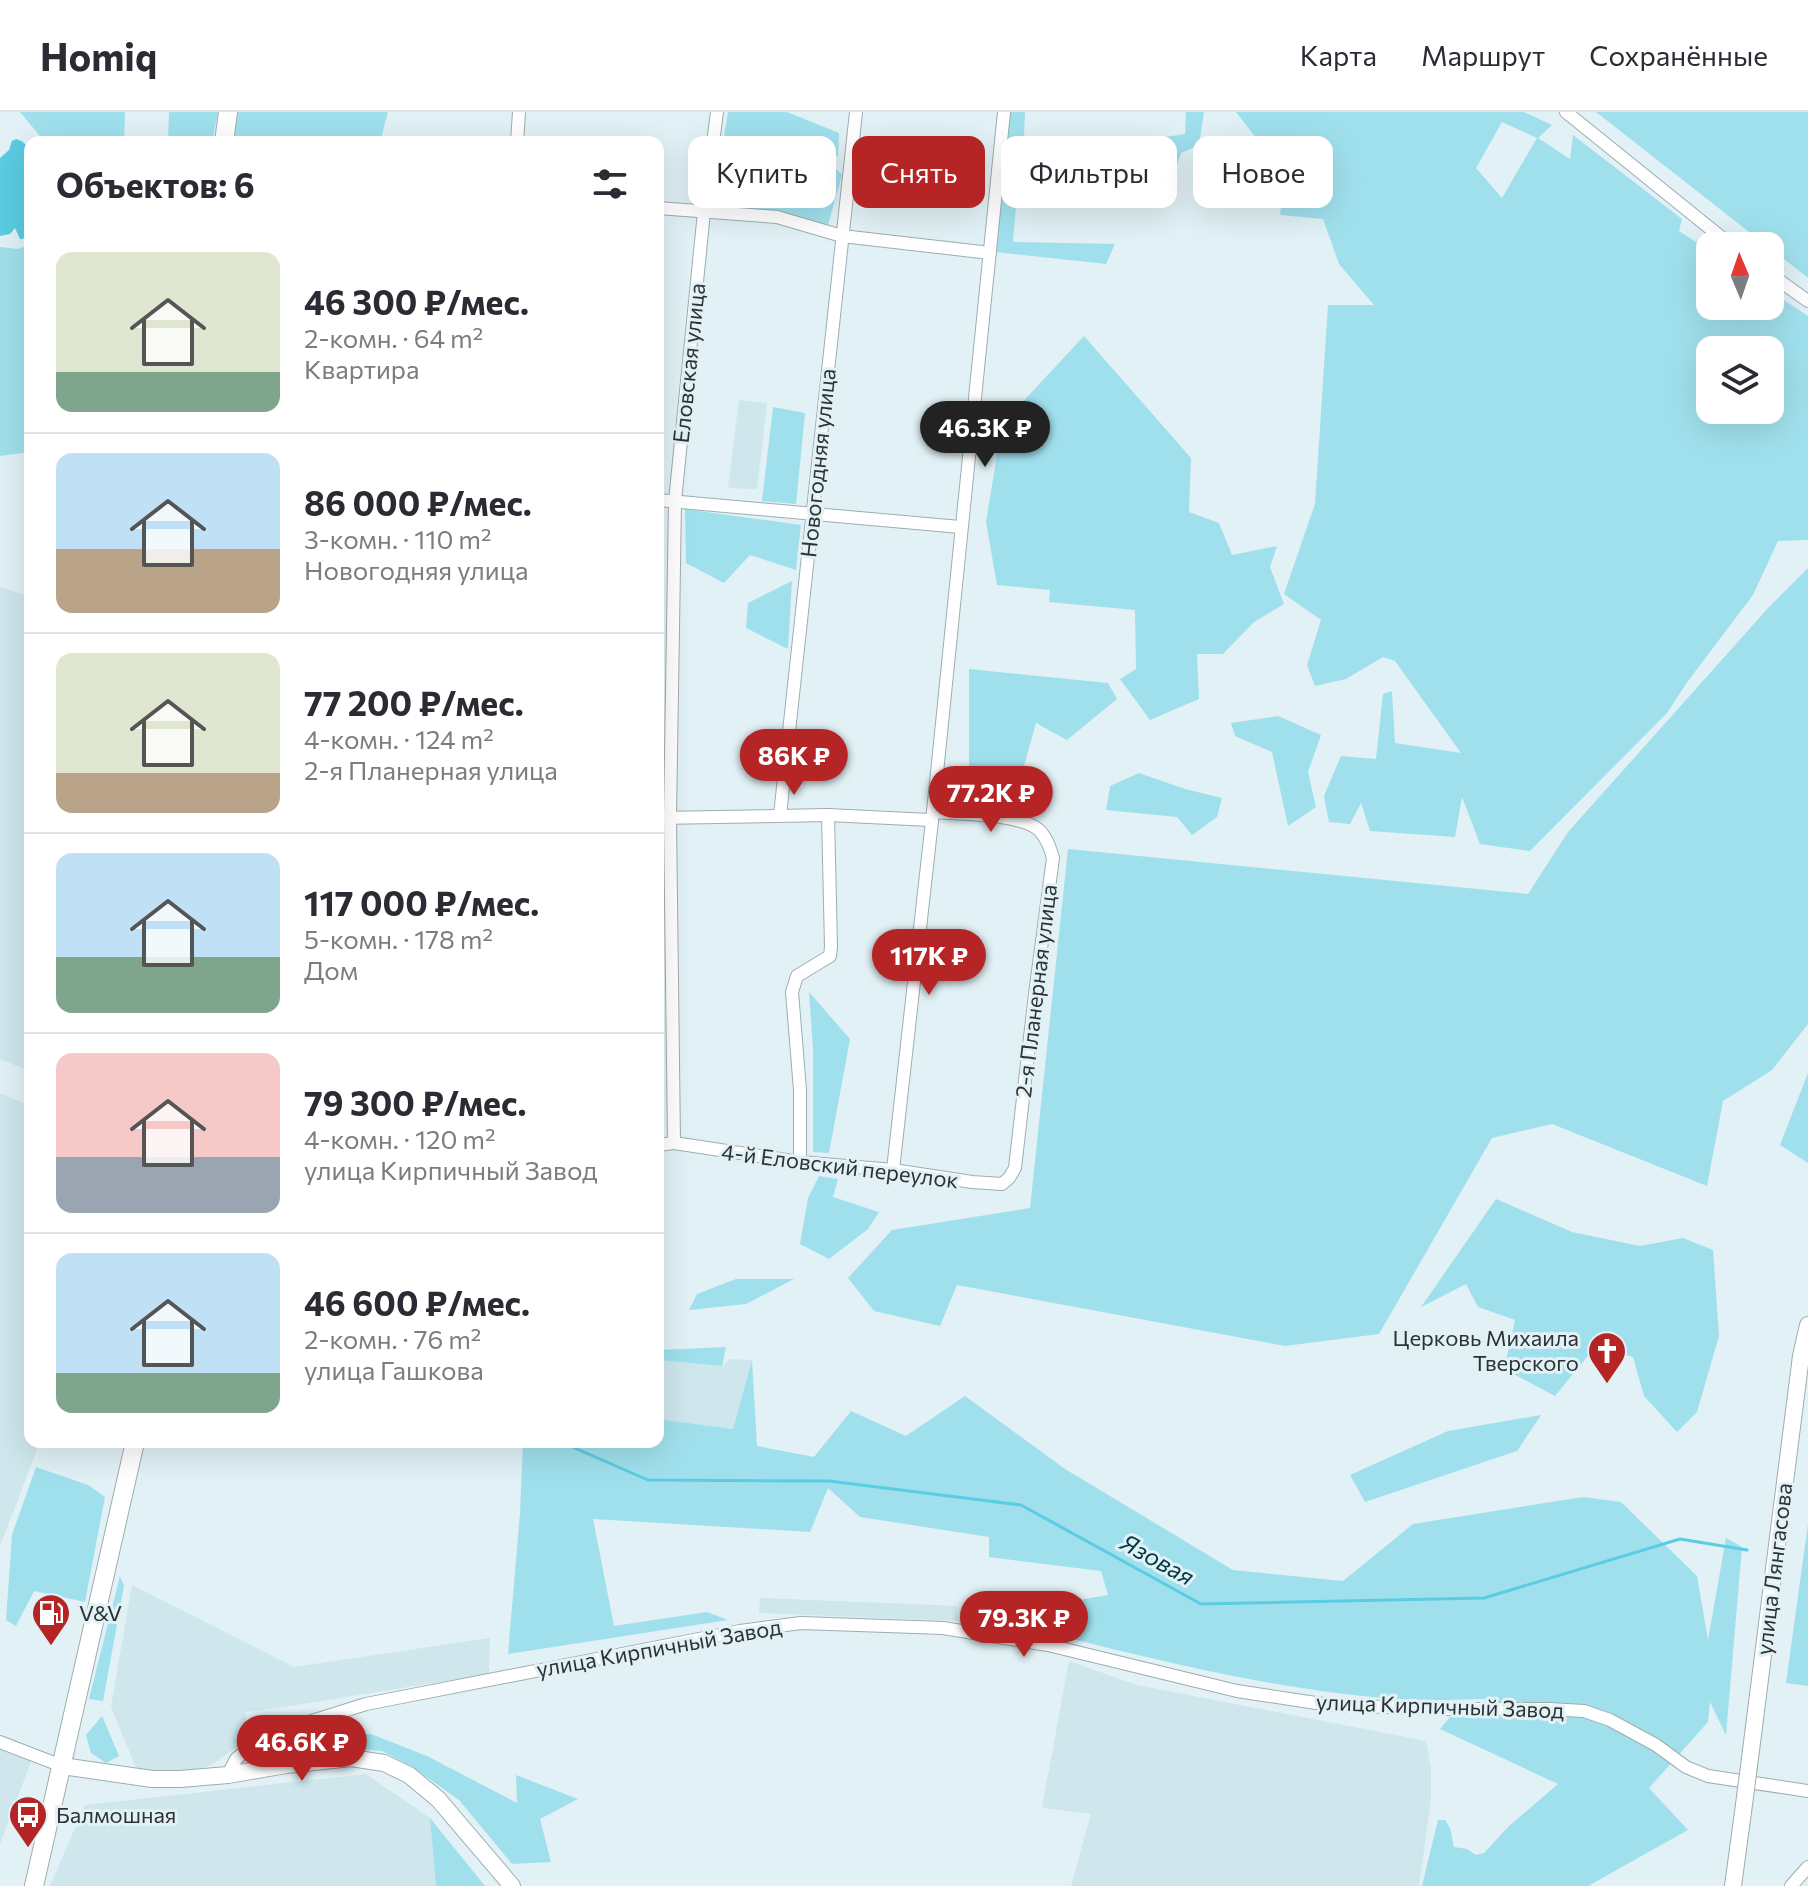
<!DOCTYPE html>
<html lang="ru">
<meta charset="utf-8">
<style>
body{margin:0;font-family:Commissioner,sans-serif;background:#f2f2f3;color:#2b2b33;height:100vh;display:flex;flex-direction:column;font-size:30px;white-space:nowrap}
*{box-sizing:border-box;margin:0}
p{font-size:26px;color:#7c7c81}
.icon{flex:none;width:44px;height:44px;fill:none;stroke:currentColor;stroke-width:2;stroke-linecap:round;stroke-linejoin:round}
.map{position:relative;flex:1;overflow:hidden}
.panel{position:absolute;left:24px;top:24px;width:640px;height:1312px;display:flex;flex-direction:column;background:#fff;border-radius:16px;box-shadow:0 8px 32px #0002}
.panel>*{flex:none}
.top-card{position:absolute;left:688px;top:24px;width:760px;height:72px;display:flex;gap:16px}
.needle{width:52px;rotate:358deg}
.fabs{position:absolute;left:1696px;top:120px;display:grid;gap:16px}
.fabs a{display:grid;place-items:center;width:88px;height:88px;border-radius:16px;background:#fff;box-shadow:0 8px 32px #0002;font-size:40px}
.price{position:absolute;translate:-50% -68px;padding:0 18px;border-radius:28px;background:#b52525;color:#fff;font-size:26px;line-height:52px;filter:drop-shadow(0 2px 4px #0008)}
.price::after{content:'';position:absolute;left:50%;top:48px;width:24px;height:18px;margin-left:-12px;background:inherit;clip-path:polygon(0 0,100% 0,50% 100%)}
.price.active{background:#222;color:#fff}
ul{padding:0;list-style:none}
li{display:flex;align-items:center;gap:24px;height:200px;padding:0 32px}
li+li{border-top:2px solid #e1e1e2}
li span{display:grid;place-items:center;flex:none;width:224px;height:160px;border-radius:16px;color:#555}
li>.icon{margin-inline-start:auto}
span .icon{width:96px;height:96px;fill:#fffc;stroke-width:1}
li b{font-size:34px}
h2{display:flex;justify-content:space-between;align-items:center;height:96px;padding:0 32px;font-size:34px}
.pill{padding:0 28px;border-radius:16px;background:#fff;box-shadow:0 8px 32px #0002;font-size:28px;line-height:72px}
.pill.active{background:#b52525;color:#fff}
header{display:flex;align-items:center;gap:48px;box-sizing:border-box;height:112px;padding:0 40px;background:#fff;border-bottom:2px solid #e1e1e2}
header strong{font-size:38px}
nav{display:flex;gap:44px;margin-inline-start:auto;font-size:28px}
.map>svg:first-child{display:block}
.built{fill:#cee6ec}
.green{fill:#a0e0ed;fill-rule:evenodd}
.water{fill:#5bcce2}
.lines{fill:none;stroke-linecap:round;stroke-linejoin:round}
.stream{stroke:#5bcce2;stroke-width:3}
.street-casing{stroke:#9eadb0;stroke-width:14}
.secondary-casing{stroke:#9eadb0;stroke-width:18}
.primary-casing{stroke:#9eadb0;stroke-width:20}
.street{stroke:#fff;stroke-width:12}
.secondary{stroke:#fff;stroke-width:16}
.primary{stroke:#fff;stroke-width:18}
.secondary-bridge-casing{stroke:#9eadb0;stroke-width:18;stroke-linecap:butt}
.secondary-bridge{stroke:#fff;stroke-width:16}
.labels{text-anchor:middle;stroke-width:6;stroke-linejoin:round;paint-order:stroke}
.street-label{font-size:22px;fill:#2d3334;stroke:#e1f1f5}
.poi-label{font-size:22px;fill:#2d3334;stroke:#e1f1f5;text-anchor:start}
.water-label{font-size:24px;font-style:italic;fill:#023a43;stroke:#e1f1f5}
</style>
<header>
<strong>Homiq</strong>
<nav><a>Карта</a><a>Маршрут</a><a>Сохранённые</a></nav>
</header>
<div class="map">
<svg width="1808" height="1774" viewBox="0 0 1808 1774">
<rect width="100%" height="100%" fill="#e1f1f5"/>
<g class="built">
<polygon points="739,288 767,291 757,377 728,376"/>
<polygon points="0,475 30,485 30,959 0,947"/>
<polygon points="0,981 30,994 30,1330 40,1330 0,1434"/>
<polygon points="731,1247 752,1248 733,1317 658,1307 658,1248 722,1254"/>
<polygon points="132,1473 294,1555 490,1526 489,1562 277,1596 245,1600 248,1627 211,1653 189,1660 137,1658 111,1595"/>
<polygon points="760,1486 957,1494 957,1509 759,1501"/>
<polygon points="1069,1549 1137,1573 1426,1629 1431,1656 1431,1688 1419,1774 1071,1774 1091,1702 1042,1696"/>
<polygon points="0,1624 35,1639 0,1732"/>
<polygon points="366,1662 430,1706 436,1774 50,1774 85,1693"/>
</g>
<g class="green">
<polygon points="20,0 125,0 124,30 45,30"/>
<polygon points="169,0 218,0 212,30 168,30"/>
<polygon points="238,0 388,0 380,30 233,30"/>
<polygon points="728,0 787,0 839,21 838,44 772,55 744,75 818,87 831,51 842,63 828,113 712,95"/>
<polygon points="1008,0 1025,0 1024,25 1079,38 1185,22 1186,0 1204,0 1199,33 1181,41 1172,68 1111,72 1090,57 1050,68 1019,59 1013,130 1115,132 1106,152 995,140"/>
<path d="M1236,0h288l28,13 -14,13 32,21 3,-24 109,84 -3,12 31,20v55h60v-15l38,25v224l-30,1 -25,54 -65,86 -21,32 -137,138 -50,-7 -18,-47 -7,40 -85,-6 -9,-28 -11,21 -21,-2 -5,-26 17,-40 35,3 7,-65 9,-3 3,52 66,10 -66,-92 -12,-4 -37,22 -31,7 -8,-21 14,-45 -37,-26 31,-90 13,-199h46l-35,-41 -16,-45 -43,-4 5,-39zM1502,10l35,16 -35,60 -26,-30zM1770,238v60h-60v-60z"/>
<polygon points="1596,0 1808,0 1808,166 1770,136 1770,134 1767,134"/>
<polygon points="30,123 30,340 0,344 0,135 18,137 26,134"/>
<polygon points="1084,224 1191,346 1189,400 1219,411 1232,443 1277,434 1270,455 1284,492 1254,510 1223,542 1197,542 1199,587 1150,608 1120,567 1136,557 1135,498 1049,490 1050,478 997,473 986,410 1002,312"/>
<polygon points="773,295 805,301 796,392 762,389"/>
<polygon points="685,397 801,413 796,458 750,443 724,471 686,451"/>
<polygon points="1808,456 1808,912 1772,958 1723,989 1707,1074 1552,1012 1492,1026 1379,1222 1285,1234 957,1173 940,1214 874,1199 848,1166 892,1118 1030,1096 1068,737 1528,782 1568,720 1769,495"/>
<polygon points="792,469 788,537 746,516 748,491"/>
<polygon points="969,557 1108,571 1117,587 1067,628 1036,611 1019,672 1000,678 969,669"/>
<polygon points="1278,604 1321,623 1308,660 1316,695 1288,714 1272,640 1235,624 1231,611"/>
<polygon points="1139,661 1185,677 1222,686 1217,705 1192,723 1177,705 1106,698 1110,674"/>
<polygon points="809,880 850,927 829,1041 813,1040 813,936"/>
<polygon points="1808,961 1808,1051 1780,1033"/>
<polygon points="819,1064 838,1067 833,1085 879,1100 868,1117 829,1147 800,1132 808,1086"/>
<polygon points="1496,1087 1572,1120 1640,1134 1683,1126 1713,1138 1719,1224 1697,1300 1677,1320 1644,1284 1633,1245 1595,1235 1555,1284 1504,1257 1515,1208 1478,1195 1466,1172 1421,1195"/>
<polygon points="736,1167 794,1167 746,1192 689,1198 697,1182"/>
<polygon points="726,1235 722,1254 658,1248 658,1238"/>
<path d="M752,1248l5,86 57,11 37,-46 55,25 59,-40 100,73 168,101 110,11 70,-57 170,-27 38,5 76,74 11,64 18,-102 16,9 -16,188 -16,-33 -2,20 -59,66 39,42 -100,56h-166l16,-66h7l5,8 4,19 13,2 9,6 8,-2 24,-26 50,-43 -118,-55 11,-13 42,-17c-28,0 -58,2 -86,1 -135,-9 -267,-44 -398,-77l-5,-27 21,13 83,-14 -7,-24 -112,-14v-20l-129,-20 -32,-29 -18,44 -217,-13 21,107 93,-14 21,8 -220,34 12,-141 3,-71h135v-23l75,10z"/>
<polygon points="1541,1303 1517,1339 1365,1390 1350,1363 1448,1319"/>
<polygon points="36,1355 88,1373 105,1385 85,1490 34,1479 16,1514 6,1508 12,1423"/>
<polygon points="1808,1412 1808,1574 1786,1571"/>
<polygon points="120,1464 124,1474 103,1589 89,1587"/>
<polygon points="102,1604 119,1644 106,1651 91,1641 86,1623"/>
<polygon points="371,1622 427,1644 517,1691 516,1663 578,1687 540,1707 551,1750 512,1752 459,1688 411,1654 382,1639 335,1635 277,1639 309,1624"/>
<polygon points="430,1706 485,1774 436,1774"/>
</g>
<path class="water" d="M16,27c8,2 12,7 14,14 0,24 5,66 -7,86h-3l-5,-11 -5,6 -10,2v-78l9,-8 3,-9z"/>
<g class="lines">
<polyline class="stream" points="561,1330 648,1368 829,1369 1021,1393 1201,1492 1484,1486 1680,1427 1747,1438"/>
<defs>
<g id="street">
<polyline points="1566,0 1732,134"/>
<polyline points="517,30 519,0"/>
<polyline points="658,96 777,105 842,124 990,141"/>
<polyline points="1770,162 1808,189"/>
<polyline points="658,388 960,415"/>
<polyline points="780,703 856,0"/>
<polyline points="658,706 828,703 930,708"/>
<polyline points="674,1031 670,706 675,389 704,100 717,0"/>
<path d="M658,1033l16,-2 126,19 93,8 79,12 30,2 7,-6 6,-10 20,-174 18,-136c-3,-10 -6,-20 -14,-28 -20,-17 -80,-16 -106,-18"/>
<polyline points="800,1050 800,978 792,880 797,864 830,844 831,835 828,703"/>
<polyline points="893,1058 933,700 1004,0"/>
<polyline points="0,1630 62,1654"/>
<polyline points="228,1663 236,1647 248,1637 266,1626 296,1614 366,1592 740,1519 801,1511 943,1516 1048,1533 1237,1579 1329,1593 1445,1597 1548,1597 1584,1599 1610,1608 1656,1633 1686,1655 1708,1664 1808,1679"/>
<polyline points="1791,1774 1808,1755"/>
</g>
<g id="secondary">
<polyline points="62,1654 152,1667 180,1667 228,1663 286,1653 351,1646 384,1651 409,1663 438,1687 512,1774"/>
<polyline points="1749,1654 1801,1244 1808,1213"/>
<polyline points="1733,1774 1743,1700"/>
</g>
<g id="primary">
<polyline points="224,30 228,0"/>
<polyline points="34,1774 135,1330"/>
</g>
</defs>
<use href="#street" class="street-casing"/>
<use href="#secondary" class="secondary-casing"/>
<use href="#primary" class="primary-casing"/>
<use href="#street" class="street"/>
<use href="#secondary" class="secondary"/>
<use href="#primary" class="primary"/>
<defs>
<polyline id="secondary-bridge" points="1743,1700 1749,1654"/>
</defs>
<use href="#secondary-bridge" class="secondary-bridge-casing"/>
<use href="#secondary-bridge" class="secondary-bridge"/>
</g>
<defs>
<symbol id="church-pin" viewBox="-11 -11 22 30"><path d="M0 17L-7.5 6A9.5 9.5 0 1 1 7.5 6Z" fill="#b52525" stroke="#e1f1f5"/><path d="M-1.2-6h2.4v3.5h3.3v2.4h-3.3V6h-2.4V-.1h-3.3v-2.4h3.3Z" fill="#fff"/></symbol>
<symbol id="fuel-pin" viewBox="-11 -11 22 30"><path d="M0 17L-7.5 6A9.5 9.5 0 1 1 7.5 6Z" fill="#b52525" stroke="#e1f1f5"/><path d="M-5.5-6h7V0h2V4h1.3V-2.5L3-4.5l.8-.8L6-3V5H2.5V1h-1V6h-7ZM-4.2-4.7v3.2H.2V-4.7Z" fill="#fff"/></symbol>
<symbol id="bus-pin" viewBox="-11 -11 22 30"><path d="M0 17L-7.5 6A9.5 9.5 0 1 1 7.5 6Z" fill="#b52525" stroke="#e1f1f5"/><path d="M-5-6H5V4H4V6H2V4H-2V6H-4V4H-5ZM-3.5-4V0h7V-4ZM-3.5 1.2v1.5H-2V1.2ZM2 1.2v1.5H3.5V1.2Z" fill="#fff"/></symbol>
</defs>
<g fill-rule="evenodd">
<use href="#church-pin" x="1585" y="1217" width="44" height="60"/>
<use href="#fuel-pin" x="29" y="1479" width="44" height="60"/>
<use href="#bus-pin" x="6" y="1681" width="44" height="60"/>
</g>
<g class="labels">
<g class="street-label">
<text transform="translate(689 251) rotate(-84)" y="8">Еловская улица</text>
<text transform="translate(818 351) rotate(-84)" y="8">Новогодняя улица</text>
<text transform="translate(1036 879) rotate(-83)" y="8">2-я Планерная улица</text>
<text transform="translate(840 1054) rotate(7)" y="8">4-й Еловский переулок</text>
<text transform="translate(1774 1457) rotate(-83)" y="8">улица Лянгасова</text>
<text transform="translate(659 1536) rotate(-10)" y="8">улица Кирпичный Завод</text>
<text transform="translate(1440 1594) rotate(2)" y="8">улица Кирпичный Завод</text>
</g>
<g class="poi-label">
<text x="1579" y="1234" text-anchor="end">Церковь Михаила<tspan x="1579" dy="25">Тверского</tspan></text>
<text x="79" y="1509">V&amp;V</text>
<text x="56" y="1711">Балмошная</text>
</g>
<g class="water-label">
<text transform="translate(1157 1448) rotate(29)" y="8">Язовая</text>
</g>
</g>
</svg>
<div class="fabs">
<a><svg class="needle" viewBox="-14 -14 28 28"><path d="M0-13l5 13h-10z" fill="#e53935"/><path d="M0 13l5-13h-10z" fill="#7c7c81"/></svg></a>
<a><svg class="icon" aria-label="layers" viewBox="0 0 24 24"><path d="M12 4l9 5-9 5-9-5zM3 14l9 5 9-5"/></svg></a>
</div>
<b class="price active" style="left:985px;top:357px">46.3K ₽</b>
<b class="price" style="left:794px;top:685px">86K ₽</b>
<b class="price" style="left:991px;top:722px">77.2K ₽</b>
<b class="price" style="left:929px;top:885px">117K ₽</b>
<b class="price" style="left:1024px;top:1547px">79.3K ₽</b>
<b class="price" style="left:302px;top:1671px">46.6K ₽</b>
<div class="top-card">
<a class="pill">Купить</a>
<a class="pill active">Снять</a>
<a class="pill">Фильтры</a>
<a class="pill">Новое</a>
</div>
<section class="panel">
<h2>Объектов: 6<svg class="icon" aria-label="filters" viewBox="0 0 24 24"><path d="M4 7h16M4 17h16"/><circle cx="9" cy="7" r="2"/><circle cx="15" cy="17" r="2"/></svg></h2>
<ul>
<li><span style="background:linear-gradient(#dfe7d0 75%,#7fa58c 0)"><svg class="icon" aria-label="home" viewBox="0 0 24 24"><path d="M3 11l9-7 9 7M6 9v11h12V9"/></svg></span><div><b>46 300 ₽/мес.</b><p>2-комн. · 64 m²</p><p>Квартира</p></div></li>
<li><span style="background:linear-gradient(#bfe0f5 60%,#b9a48a 0)"><svg class="icon" aria-label="home" viewBox="0 0 24 24"><path d="M3 11l9-7 9 7M6 9v11h12V9"/></svg></span><div><b>86 000 ₽/мес.</b><p>3-комн. · 110 m²</p><p>Новогодняя улица</p></div></li>
<li><span style="background:linear-gradient(#dfe7d0 75%,#b9a48a 0)"><svg class="icon" aria-label="home" viewBox="0 0 24 24"><path d="M3 11l9-7 9 7M6 9v11h12V9"/></svg></span><div><b>77 200 ₽/мес.</b><p>4-комн. · 124 m²</p><p>2-я Планерная улица</p></div></li>
<li><span style="background:linear-gradient(#bfe0f5 65%,#7fa58c 0)"><svg class="icon" aria-label="home" viewBox="0 0 24 24"><path d="M3 11l9-7 9 7M6 9v11h12V9"/></svg></span><div><b>117 000 ₽/мес.</b><p>5-комн. · 178 m²</p><p>Дом</p></div></li>
<li><span style="background:linear-gradient(#f6c9c9 65%,#9aa5b1 0)"><svg class="icon" aria-label="home" viewBox="0 0 24 24"><path d="M3 11l9-7 9 7M6 9v11h12V9"/></svg></span><div><b>79 300 ₽/мес.</b><p>4-комн. · 120 m²</p><p>улица Кирпичный Завод</p></div></li>
<li><span style="background:linear-gradient(#bfe0f5 75%,#7fa58c 0)"><svg class="icon" aria-label="home" viewBox="0 0 24 24"><path d="M3 11l9-7 9 7M6 9v11h12V9"/></svg></span><div><b>46 600 ₽/мес.</b><p>2-комн. · 76 m²</p><p>улица Гашкова</p></div></li>
</ul>
</section>
</div>
